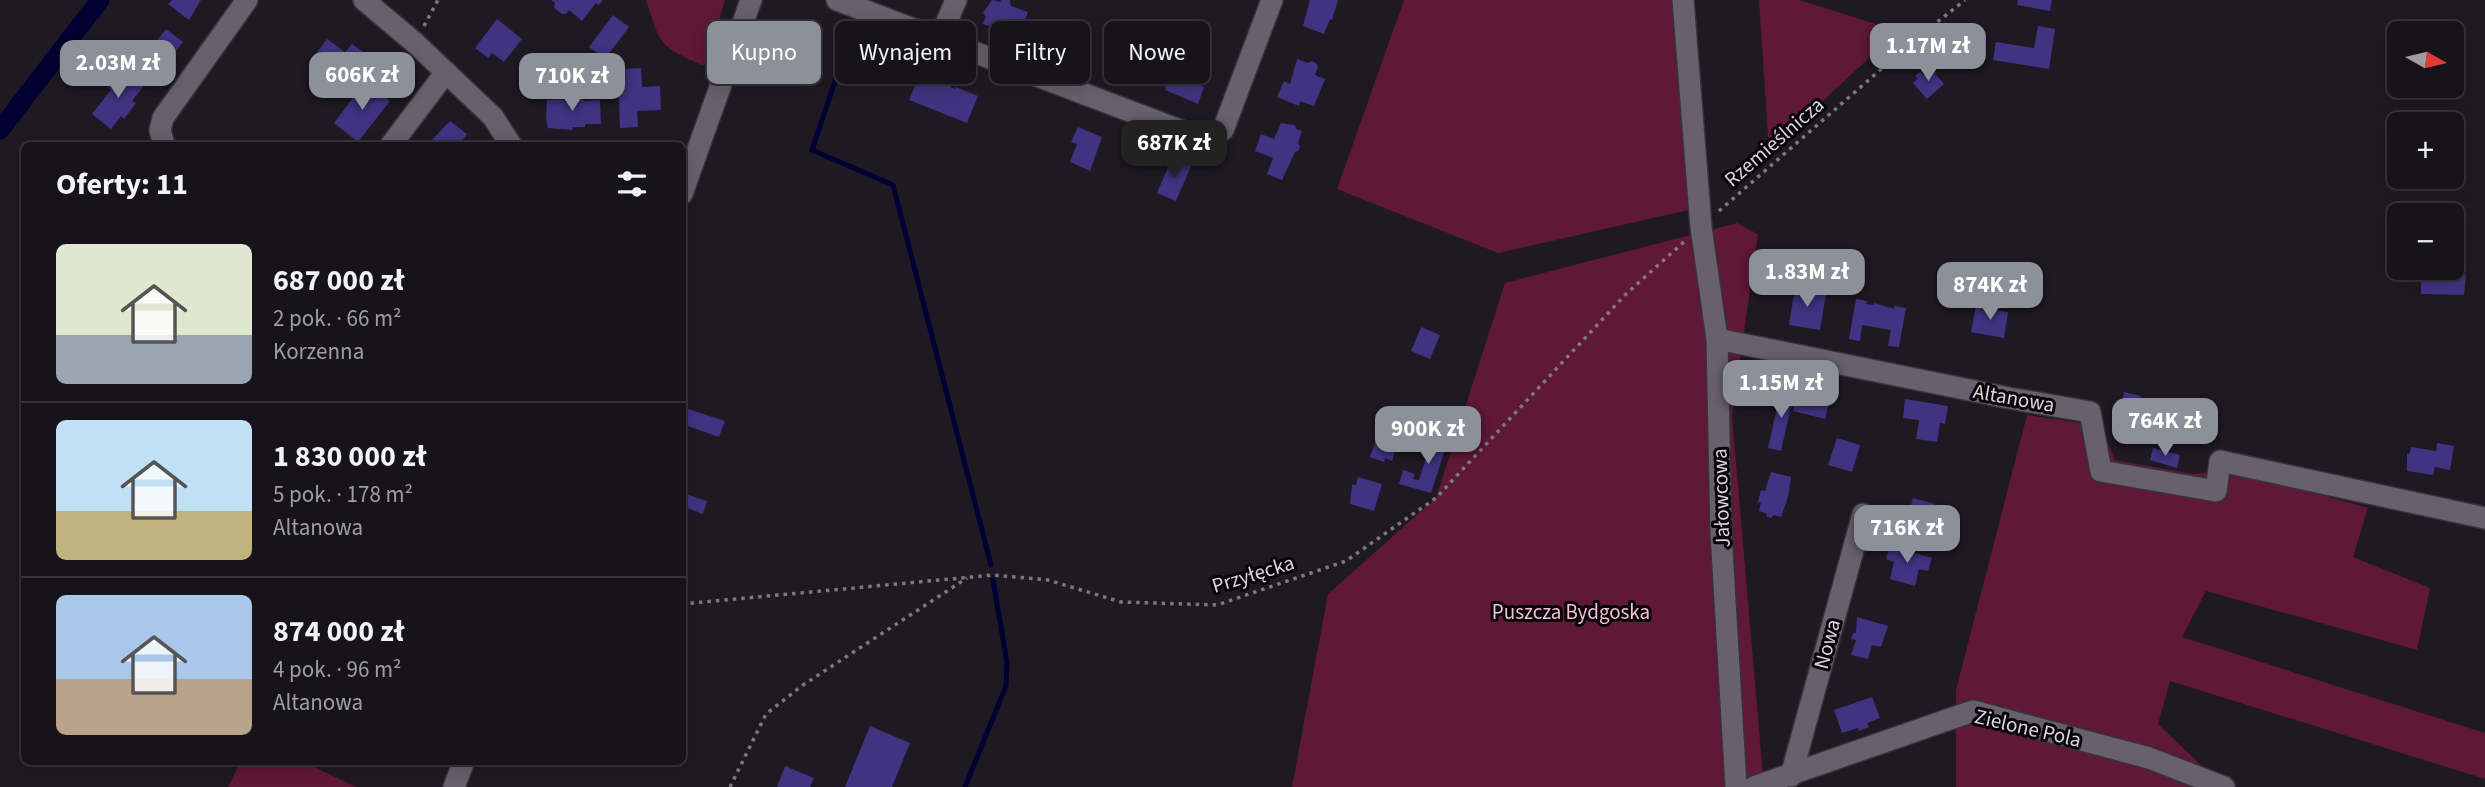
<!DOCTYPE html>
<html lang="pl">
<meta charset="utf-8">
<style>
body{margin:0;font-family:"Source Sans 3",sans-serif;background:#201c23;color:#f1f3f6;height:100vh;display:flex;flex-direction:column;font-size:26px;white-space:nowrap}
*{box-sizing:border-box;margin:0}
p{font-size:23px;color:#9e9ea2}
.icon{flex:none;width:38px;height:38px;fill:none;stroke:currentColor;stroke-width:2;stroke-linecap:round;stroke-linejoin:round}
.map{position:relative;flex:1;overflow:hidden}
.side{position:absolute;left:21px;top:142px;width:665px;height:623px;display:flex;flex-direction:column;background:#17131a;border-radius:10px;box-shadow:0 4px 18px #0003,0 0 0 2px #363239}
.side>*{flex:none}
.guide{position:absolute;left:707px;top:21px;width:665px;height:63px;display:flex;gap:14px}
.needle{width:46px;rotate:98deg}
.tools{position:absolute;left:2387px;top:21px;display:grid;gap:14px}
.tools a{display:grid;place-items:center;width:77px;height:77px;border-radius:10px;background:#17131a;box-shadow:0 4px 18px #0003,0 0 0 2px #363239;font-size:35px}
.price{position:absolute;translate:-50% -60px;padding:0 16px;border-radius:14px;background:#8c9099;color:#fff;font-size:23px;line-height:46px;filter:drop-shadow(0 2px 4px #0008)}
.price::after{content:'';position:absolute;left:50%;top:42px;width:21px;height:16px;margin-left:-10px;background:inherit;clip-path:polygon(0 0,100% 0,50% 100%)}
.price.on{background:#222;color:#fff}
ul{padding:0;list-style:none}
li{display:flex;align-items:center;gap:21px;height:175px;padding:0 35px}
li+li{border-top:2px solid #363239}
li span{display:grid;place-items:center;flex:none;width:196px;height:140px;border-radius:10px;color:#555}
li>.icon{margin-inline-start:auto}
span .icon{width:84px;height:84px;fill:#fffc;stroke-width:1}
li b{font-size:30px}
h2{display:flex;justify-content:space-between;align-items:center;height:84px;padding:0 35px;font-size:30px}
.chip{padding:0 24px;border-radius:10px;background:#17131a;box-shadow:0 4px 18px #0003,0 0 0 2px #363239;font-size:24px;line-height:63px}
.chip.on{background:#8c9099;color:#fff}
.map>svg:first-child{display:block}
.green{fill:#5f1835}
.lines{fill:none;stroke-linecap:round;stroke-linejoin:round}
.stream{stroke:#000032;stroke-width:5}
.canal{stroke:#000032;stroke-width:19}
.building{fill:#403382}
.minor-casing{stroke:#37333a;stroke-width:24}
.path{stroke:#7d7880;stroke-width:3.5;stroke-dasharray:3.5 5;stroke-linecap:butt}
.minor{stroke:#68616d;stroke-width:21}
.labels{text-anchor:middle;stroke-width:6;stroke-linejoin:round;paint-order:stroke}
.street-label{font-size:21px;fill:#d9d5dc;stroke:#070509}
.park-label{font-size:21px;fill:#f4bfce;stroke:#070509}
</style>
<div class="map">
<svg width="2485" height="787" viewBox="0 0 2485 787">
<rect width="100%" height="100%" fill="#1f1923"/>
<g class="green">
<path d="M646,0h79l-18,64 -6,1c-44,-21 -40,-20 -55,-65z"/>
<polygon points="1404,0 1681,0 1693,209 1498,253 1337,189"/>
<polygon points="1759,0 1799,0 1898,31 1769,151"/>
<polygon points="1737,223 1758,234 1732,416 1764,787 1292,787 1328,594 1436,498 1505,283"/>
<polygon points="2027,415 2101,426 2115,460 2193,474 2232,470 2368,508 2353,557 2430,588 2417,650 2206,591 2182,637 2485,733 2485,779 2170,681 2158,724 2224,787 1956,787 1956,690"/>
<polygon points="241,761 302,761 356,787 228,787"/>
</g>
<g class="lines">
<g class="stream">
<polyline points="855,22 812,150 893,185 991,565"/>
<polyline points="965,787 1006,686 1007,662 993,580"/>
</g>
<polyline class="canal" points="0,130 100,0"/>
</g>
<g class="building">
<polygon points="172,0 201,0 189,20 168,4"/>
<polygon points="551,0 603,0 599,5 596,3 582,21 569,10 566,14 562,14 554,8 555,3"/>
<polygon points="992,0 1000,2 1001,0 1010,0 1011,6 1028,12 1019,36 983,24 986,16 983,13"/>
<polygon points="1310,0 1338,0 1332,20 1330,19 1324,34 1303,26"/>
<polygon points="2018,0 2052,0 2050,11 2017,5"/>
<polygon points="613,15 629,27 605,59 589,47"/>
<polygon points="497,19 522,39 504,62 492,53 488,58 475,48"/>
<polygon points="2038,26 2055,29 2049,69 1993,60 1996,42 2034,48"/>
<polygon points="1047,27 1087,43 1077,69 1037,53"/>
<polygon points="166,29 183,42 159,73 142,60"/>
<polygon points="327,39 345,52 352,44 363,52 340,82 330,74 334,70 315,55"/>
<polygon points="1127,41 1146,48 1143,55 1153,59 1144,83 1133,79 1134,75 1116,68"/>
<polygon points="1180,51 1210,64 1201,86 1204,87 1198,104 1165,90 1170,70 1174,68"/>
<polygon points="1297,59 1308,63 1312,61 1316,63 1318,67 1315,75 1325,79 1314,106 1300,101 1299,106 1277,97 1284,81 1290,84"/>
<polygon points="641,68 642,87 660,86 661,110 637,111 638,127 620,128 618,69"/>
<polygon points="1931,69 1944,84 1927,99 1913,83 1918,79 1915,76 1920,72 1923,75"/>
<polygon points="121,70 143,87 132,101 136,103 124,119 121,116 111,129 92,114 111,90 108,88"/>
<polygon points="921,71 951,83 950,87 955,89 956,87 978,96 967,123 909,100"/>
<polygon points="365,82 390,101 358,142 334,123"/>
<polygon points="584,98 584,101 600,100 601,124 585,124 585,127 572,127 573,130 548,128 546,118 547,100"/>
<polygon points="450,121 467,134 459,145 427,145"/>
<polygon points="1281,123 1295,125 1296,129 1302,131 1298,143 1300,147 1298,151 1295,152 1282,180 1267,174 1273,158 1255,151 1261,134 1274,139"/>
<polygon points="1078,127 1102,137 1090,171 1070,162 1077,144 1071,142"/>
<polygon points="1172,158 1191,166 1176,201 1157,193"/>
<polygon points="2424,268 2466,274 2464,295 2421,294 2421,278"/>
<polygon points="1795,288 1826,294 1820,330 1789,325"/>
<polygon points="1856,299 1867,301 1866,304 1874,305 1874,303 1894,309 1895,306 1906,308 1899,347 1888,346 1891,330 1862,325 1860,341 1849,339"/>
<polygon points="1976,306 1986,308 1985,309 2008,312 2004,338 1971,332"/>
<polygon points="1421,327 1440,335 1430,359 1411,351"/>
<polygon points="1815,388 1831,393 1825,419 1793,411 1796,397 1812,401"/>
<polygon points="1781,390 1794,393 1781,451 1768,448"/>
<polygon points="2124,392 2141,396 2134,420 2118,417"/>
<polygon points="1905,399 1948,406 1945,424 1940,423 1937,442 1916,439 1919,420 1903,418"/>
<polygon points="682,407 725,421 719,437 682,424"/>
<polygon points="1384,416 1404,423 1392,461 1385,458 1384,462 1370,457"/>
<polygon points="1434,432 1449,437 1431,493 1399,484 1403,470 1415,474 1413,479 1419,480"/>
<polygon points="1837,438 1860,445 1852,472 1828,465"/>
<polygon points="2437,443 2454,446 2450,470 2435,467 2433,475 2407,471 2407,454 2410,453 2411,447 2436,451"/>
<polygon points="2153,448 2180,455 2177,468 2150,460"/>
<polygon points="1771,472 1791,477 1788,497 1781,517 1774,515 1771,518 1767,517 1766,513 1759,511 1761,503 1758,502 1761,490 1765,491"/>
<polygon points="1358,477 1382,484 1374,511 1350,504 1352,485 1356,485"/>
<polygon points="682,493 707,501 703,514 682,506"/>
<polygon points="1913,498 1935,504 1926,535 1904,529"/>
<polygon points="1890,546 1932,558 1928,571 1919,569 1915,586 1890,579 1894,562 1886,559"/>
<polygon points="1857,617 1888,626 1881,647 1872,645 1868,659 1851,655 1856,640 1851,639 1853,633 1856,633"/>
<polygon points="1872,697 1880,718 1867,723 1869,727 1859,731 1858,728 1842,733 1834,710"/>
<polygon points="870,726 910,743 892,787 845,787"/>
<polygon points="785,766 814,778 810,787 777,787"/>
</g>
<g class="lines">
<defs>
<g id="minor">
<polyline points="364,0 415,43 493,117 511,145"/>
<polyline points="837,0 1206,140 1223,130 1272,0"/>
<polyline points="1683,0 1701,227 1717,339 1721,533 1736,787"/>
<polyline points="940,38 956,0"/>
<polyline points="164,145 160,130 163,118 247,0"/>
<polyline points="391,145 446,72"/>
<polyline points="682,194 751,0"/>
<polyline points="1717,339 2009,398 2090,412 2101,471 2216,491 2220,461 2485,518"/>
<polyline points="1791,776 1863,514"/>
<polyline points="454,787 464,761"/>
<polyline points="1754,787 1973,711 2149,758 2224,787"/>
</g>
</defs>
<use href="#minor" class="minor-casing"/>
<g class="path">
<polyline points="424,26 438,0"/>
<polyline points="1719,211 1911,43 1965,0"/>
<polyline points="682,604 993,575 1048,580 1121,602 1217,605 1346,561 1436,498 1626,294 1685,241"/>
<polyline points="730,787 766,714 803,685 967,578"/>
</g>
<use href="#minor" class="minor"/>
</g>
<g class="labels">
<g class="street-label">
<text transform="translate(1774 142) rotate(-41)" y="7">Rzemieślnicza</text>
<text transform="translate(2014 398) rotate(10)" y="7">Altanowa</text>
<text transform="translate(1721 498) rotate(-92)" y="7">Jałowcowa</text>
<text transform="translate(1253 574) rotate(-17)" y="7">Przyłęcka</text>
<text transform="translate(1827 644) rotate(-75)" y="7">Nowa</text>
<text transform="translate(2028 728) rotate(13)" y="7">Zielone Pola</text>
</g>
<g class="park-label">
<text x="1571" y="619">Puszcza Bydgoska</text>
</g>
</g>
</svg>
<div class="tools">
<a><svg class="needle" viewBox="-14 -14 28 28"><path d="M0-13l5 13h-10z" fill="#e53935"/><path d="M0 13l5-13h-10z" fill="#9e9ea2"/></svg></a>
<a>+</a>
<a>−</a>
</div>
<b class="price" style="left:1928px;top:83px">1.17M zł</b>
<b class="price" style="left:118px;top:100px">2.03M zł</b>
<b class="price" style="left:362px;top:112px">606K zł</b>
<b class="price" style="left:572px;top:113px">710K zł</b>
<b class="price on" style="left:1174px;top:180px">687K zł</b>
<b class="price" style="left:1807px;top:309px">1.83M zł</b>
<b class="price" style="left:1990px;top:322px">874K zł</b>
<b class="price" style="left:1781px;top:420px">1.15M zł</b>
<b class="price" style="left:2165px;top:458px">764K zł</b>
<b class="price" style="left:1428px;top:466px">900K zł</b>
<b class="price" style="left:1907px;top:565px">716K zł</b>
<div class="guide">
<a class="chip on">Kupno</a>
<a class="chip">Wynajem</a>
<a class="chip">Filtry</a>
<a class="chip">Nowe</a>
</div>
<section class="side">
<h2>Oferty: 11<svg class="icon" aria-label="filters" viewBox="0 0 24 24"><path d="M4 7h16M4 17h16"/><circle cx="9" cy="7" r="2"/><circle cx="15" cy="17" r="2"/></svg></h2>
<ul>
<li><span style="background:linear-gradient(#dfe7d0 65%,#9aa5b1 0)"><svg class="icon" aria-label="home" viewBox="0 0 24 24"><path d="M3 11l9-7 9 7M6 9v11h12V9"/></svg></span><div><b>687 000 zł</b><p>2 pok. · 66 m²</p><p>Korzenna</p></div></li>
<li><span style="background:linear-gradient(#bfe0f5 65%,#c2b280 0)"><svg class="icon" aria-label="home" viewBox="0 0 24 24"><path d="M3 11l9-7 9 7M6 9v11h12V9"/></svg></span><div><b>1 830 000 zł</b><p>5 pok. · 178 m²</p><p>Altanowa</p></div></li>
<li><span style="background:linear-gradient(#a9c7e8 60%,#b9a48a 0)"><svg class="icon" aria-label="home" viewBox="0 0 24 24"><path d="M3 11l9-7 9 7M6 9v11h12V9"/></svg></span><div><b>874 000 zł</b><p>4 pok. · 96 m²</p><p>Altanowa</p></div></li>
</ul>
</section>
</div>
